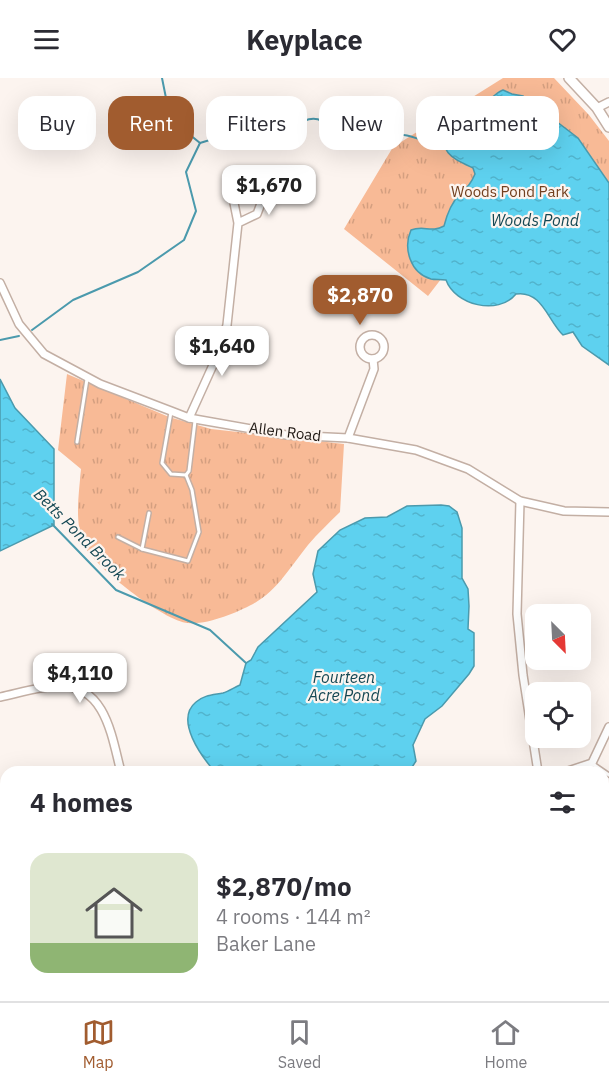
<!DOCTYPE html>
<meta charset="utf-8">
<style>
body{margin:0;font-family:"IBM Plex Sans",sans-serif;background:#f7f7f7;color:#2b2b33;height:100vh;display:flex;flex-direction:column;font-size:22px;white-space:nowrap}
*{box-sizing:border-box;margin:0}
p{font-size:20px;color:#7c7c81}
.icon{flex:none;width:33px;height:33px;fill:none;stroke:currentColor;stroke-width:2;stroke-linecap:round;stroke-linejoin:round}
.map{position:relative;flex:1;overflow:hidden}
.panel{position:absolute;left:0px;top:688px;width:609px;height:236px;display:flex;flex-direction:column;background:#fff;border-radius:18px 18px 0 0;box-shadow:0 6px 24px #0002}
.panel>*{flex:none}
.guide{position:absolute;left:18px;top:18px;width:573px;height:54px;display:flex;gap:12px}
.needle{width:39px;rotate:156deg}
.fabs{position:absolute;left:525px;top:526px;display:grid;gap:12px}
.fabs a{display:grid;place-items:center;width:66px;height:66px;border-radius:12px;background:#fff;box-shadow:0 6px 24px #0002;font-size:30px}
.price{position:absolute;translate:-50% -51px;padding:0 14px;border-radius:12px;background:#fff;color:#222;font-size:20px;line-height:39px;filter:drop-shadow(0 2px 3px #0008)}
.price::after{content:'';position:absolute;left:50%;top:36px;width:18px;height:14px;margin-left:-9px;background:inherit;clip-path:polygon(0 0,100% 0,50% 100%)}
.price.selected{background:#a15c2f;color:#fff}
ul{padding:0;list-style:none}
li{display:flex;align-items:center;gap:18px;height:150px;padding:0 30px}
li span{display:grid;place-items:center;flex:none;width:168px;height:120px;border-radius:18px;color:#555}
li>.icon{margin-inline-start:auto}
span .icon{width:72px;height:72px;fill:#fffc;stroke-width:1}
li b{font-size:26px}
h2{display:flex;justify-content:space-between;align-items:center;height:72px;padding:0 30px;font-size:26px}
.chip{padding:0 21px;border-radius:18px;background:#fff;box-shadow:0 6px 24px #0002;font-size:21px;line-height:54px}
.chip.selected{background:#a15c2f;color:#fff}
header{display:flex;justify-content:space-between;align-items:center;height:78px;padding:0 30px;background:#fff;font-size:27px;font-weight:700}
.menu{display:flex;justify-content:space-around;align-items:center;height:84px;border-top:2px solid #e1e1e2;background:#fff;font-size:16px;color:#7c7c81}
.menu a{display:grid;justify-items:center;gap:3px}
.menu .selected{color:#a15c2f}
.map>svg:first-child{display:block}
.wetland{fill:url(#wetland-marsh)}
.park{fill:url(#park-tufts)}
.water{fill:url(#water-ripples);stroke:#4b9aad;stroke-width:1.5}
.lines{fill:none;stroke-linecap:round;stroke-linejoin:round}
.stream{stroke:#4b9aad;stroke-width:2}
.lane-casing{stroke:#c3afa4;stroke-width:6}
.street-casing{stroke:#c3afa4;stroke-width:10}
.secondary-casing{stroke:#c3afa4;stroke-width:12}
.lane{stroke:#fff;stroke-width:3}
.street{stroke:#fff;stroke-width:7}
.secondary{stroke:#fff;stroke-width:9}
.labels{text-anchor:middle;stroke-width:4.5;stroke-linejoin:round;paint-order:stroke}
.park-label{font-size:15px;fill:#73401f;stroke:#fcf4ef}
.street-label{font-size:15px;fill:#201914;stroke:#fcf4ef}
.water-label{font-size:16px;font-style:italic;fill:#144753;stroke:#fcf4ef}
</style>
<header><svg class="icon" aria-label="menu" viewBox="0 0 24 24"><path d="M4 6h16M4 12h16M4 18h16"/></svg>Keyplace<svg class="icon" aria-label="heart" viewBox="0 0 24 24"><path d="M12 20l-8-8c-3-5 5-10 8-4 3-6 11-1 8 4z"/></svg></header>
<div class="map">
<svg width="609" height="923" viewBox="0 0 609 923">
<defs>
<pattern id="wetland-marsh" width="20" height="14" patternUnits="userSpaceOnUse" patternTransform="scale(1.5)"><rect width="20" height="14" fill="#f8ba96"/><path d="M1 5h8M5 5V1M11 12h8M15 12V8" fill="none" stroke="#d49f80"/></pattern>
<pattern id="park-tufts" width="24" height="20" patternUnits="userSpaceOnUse" patternTransform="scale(1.5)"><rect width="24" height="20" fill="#f8ba96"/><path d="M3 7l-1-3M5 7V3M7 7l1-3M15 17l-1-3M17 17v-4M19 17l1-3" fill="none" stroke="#d49f80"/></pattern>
<pattern id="water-ripples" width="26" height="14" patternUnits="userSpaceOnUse" patternTransform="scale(1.5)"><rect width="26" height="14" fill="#5ed1ef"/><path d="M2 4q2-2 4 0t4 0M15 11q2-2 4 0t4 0" fill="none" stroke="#51b3cc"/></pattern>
</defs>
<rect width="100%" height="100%" fill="#fcf4ef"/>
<polygon class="wetland" points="6,843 6,918 74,918 73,923 0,923 0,858"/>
<g class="park">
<path d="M503,0h51l35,37 20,26v217c-17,-17 -63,-71 -88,-66 -5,1 -11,7 -16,10l-57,-32 -20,26 -84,-67 49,-82z"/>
<path d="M67,296l102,43 42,12 133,15 -4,68c-11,11 -22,21 -32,33 -17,21 -31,46 -55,59 -17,9 -46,21 -65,19 -23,-1 -95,-57 -104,-78 -10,-24 -5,-51 -3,-76l-23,-19z"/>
</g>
<g class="water">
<path d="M503,12l9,4 11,2 55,42 31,45v182l-27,-19 -9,-14 -10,3c-15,-14 -21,-45 -47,-41 -18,22 -61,11 -70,-14 -5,-1 -11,0 -15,-1 -21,-6 -28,-31 -20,-49 13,-5 20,3 33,-4 3,-12 7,-23 16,-32 7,-7 11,-10 15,-20l-2,-6c-23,-11 -32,-14 -29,-41 1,-9 3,-14 11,-19 10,-7 22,-5 32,-8 6,-2 10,-8 16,-10z"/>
<polygon points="0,301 15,330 54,371 54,447 0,473"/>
<path d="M441,427l8,1 8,6 5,16v50l6,11 1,17 -1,23 6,4v33l-5,8 -27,32 -17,13 -12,26 3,16 -7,11h-194c-13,-15 -41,-52 -19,-70 8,-7 17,-7 27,-9 6,-2 12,-6 17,-8l6,-22 5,-3 7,-13 59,-55 -4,-18 5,-23 22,-21 25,-12 22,-1 20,-11z"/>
</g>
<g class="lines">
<g class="stream">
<polyline points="162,0 166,20 179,48 200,65"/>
<path d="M200,65l13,-4 68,3 22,-14 1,-7c23,-10 29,17 45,25 18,8 32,-7 49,-11 10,-2 21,6 31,6 5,1 10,-1 14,-2"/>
<polyline points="32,252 73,222 138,194 184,162 196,133 186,94 200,65"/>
<polyline points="0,262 19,258"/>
<polyline points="52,446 116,512 210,552 246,585"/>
</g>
<defs>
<g id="lane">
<polyline points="171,334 162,385 171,396 186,397 189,393 195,343"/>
<polyline points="77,364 87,301"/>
<polyline points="149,435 142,471 188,483 199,454 192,412 186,397"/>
<polyline points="118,459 142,471"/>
<polyline points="593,686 609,697"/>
</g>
<g id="street">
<polyline points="597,30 609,24"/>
<polyline points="0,205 19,246 44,276 100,306 171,333 189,340 286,357 348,360 416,372 468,391 520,423 564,433 609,434"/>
<circle cx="372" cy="269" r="12"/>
<polyline points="189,340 218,276 227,247 238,145 257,136 263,120 254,110 239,113 234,125 238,145"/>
<polyline points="348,360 374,291 373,281"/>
<polyline points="520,423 517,536 523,597 538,694"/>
<path d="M0,619c19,-4 40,-11 60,-11 46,-1 52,52 61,86"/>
<polyline points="565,694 592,685 609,649"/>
<polyline points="181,918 183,923"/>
<polyline points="594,918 596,923"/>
<polyline points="337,923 347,918"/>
</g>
<polyline id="secondary" points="569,0 597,30 609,49"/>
</defs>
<use href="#lane" class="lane-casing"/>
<use href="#street" class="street-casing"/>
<use href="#secondary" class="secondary-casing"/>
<use href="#lane" class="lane"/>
<use href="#street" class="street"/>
<use href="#secondary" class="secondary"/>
</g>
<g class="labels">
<g class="park-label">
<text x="510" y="119">Woods Pond Park</text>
</g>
<g class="street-label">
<text transform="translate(285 354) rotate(7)" y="5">Allen Road</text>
</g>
<g class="water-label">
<text x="535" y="148">Woods Pond</text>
<text transform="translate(80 456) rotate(45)" y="6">Betts Pond Brook</text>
<text x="344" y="605">Fourteen<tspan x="344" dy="18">Acre Pond</tspan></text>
</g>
</g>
</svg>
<div class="fabs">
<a><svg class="needle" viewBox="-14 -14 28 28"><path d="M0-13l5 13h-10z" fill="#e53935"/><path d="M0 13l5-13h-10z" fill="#7c7c81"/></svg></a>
<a><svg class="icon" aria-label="locate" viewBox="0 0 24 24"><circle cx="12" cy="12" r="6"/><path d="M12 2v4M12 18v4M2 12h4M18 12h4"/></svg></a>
</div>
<b class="price" style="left:269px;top:138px">$1,670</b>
<b class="price selected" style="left:360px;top:248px">$2,870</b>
<b class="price" style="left:222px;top:299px">$1,640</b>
<b class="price" style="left:80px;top:626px">$4,110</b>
<div class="guide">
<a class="chip">Buy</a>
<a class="chip selected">Rent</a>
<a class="chip">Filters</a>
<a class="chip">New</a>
<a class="chip">Apartment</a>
</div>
<section class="panel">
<h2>4 homes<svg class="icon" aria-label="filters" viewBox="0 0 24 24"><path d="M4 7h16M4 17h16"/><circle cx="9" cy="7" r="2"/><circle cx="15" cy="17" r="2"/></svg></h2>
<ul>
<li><span style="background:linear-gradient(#dfe7d0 75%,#8fb573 0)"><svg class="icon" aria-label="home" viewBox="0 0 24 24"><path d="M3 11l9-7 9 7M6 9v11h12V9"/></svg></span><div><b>$2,870/mo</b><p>4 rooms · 144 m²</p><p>Baker Lane</p></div></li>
</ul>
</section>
</div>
<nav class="menu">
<a class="selected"><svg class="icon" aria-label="map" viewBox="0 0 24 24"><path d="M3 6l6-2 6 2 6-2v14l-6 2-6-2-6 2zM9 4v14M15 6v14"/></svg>Map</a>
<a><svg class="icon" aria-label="saved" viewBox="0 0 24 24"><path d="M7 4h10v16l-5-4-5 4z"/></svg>Saved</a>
<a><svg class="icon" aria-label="home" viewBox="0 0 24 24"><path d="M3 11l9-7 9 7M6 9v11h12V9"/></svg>Home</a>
</nav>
